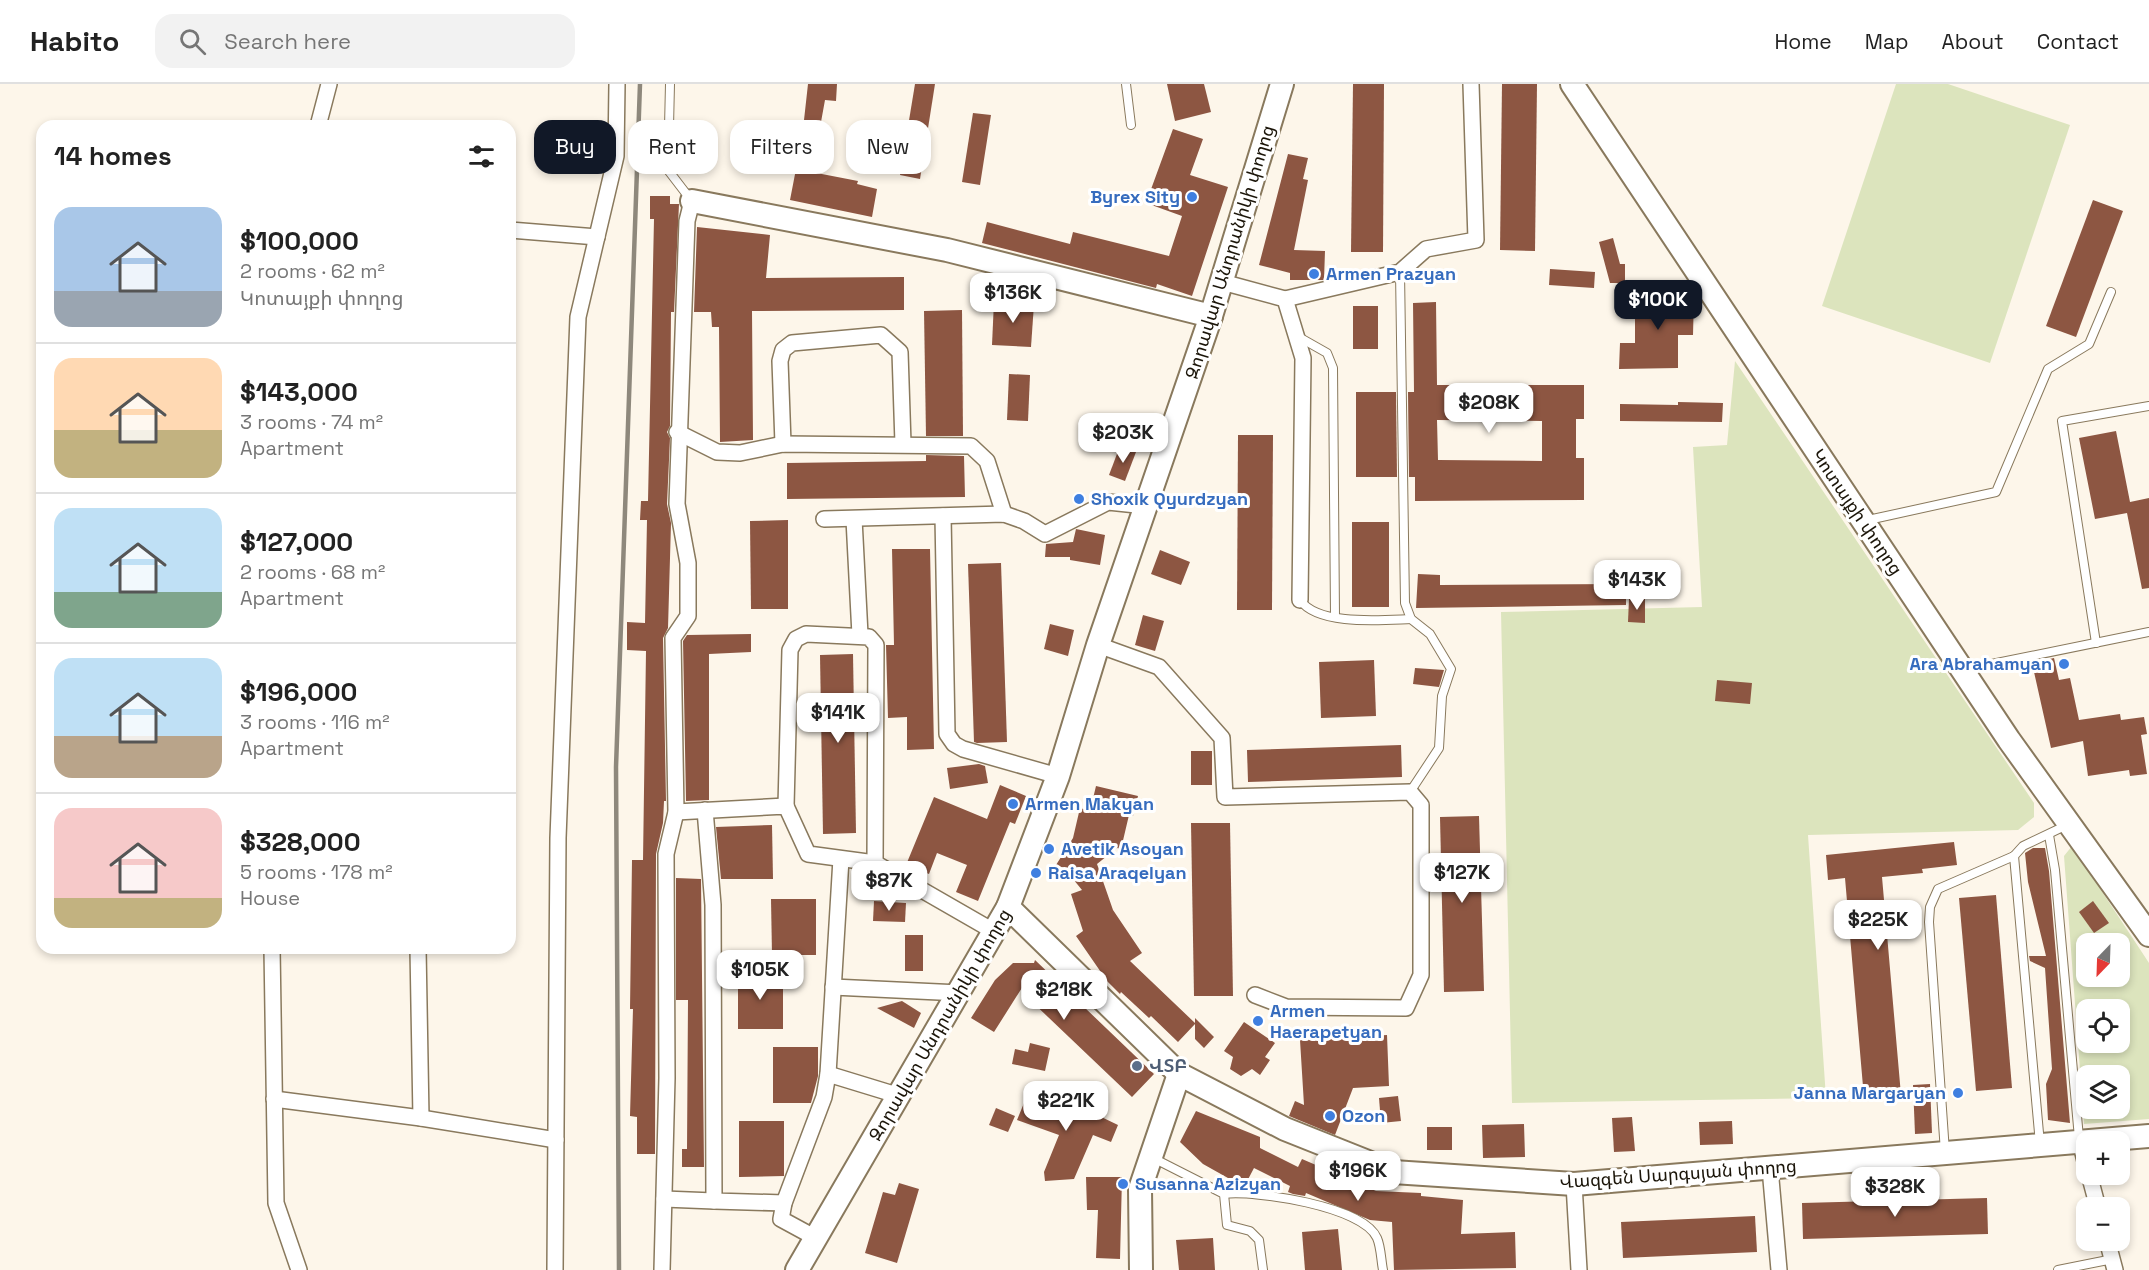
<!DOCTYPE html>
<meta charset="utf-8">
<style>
body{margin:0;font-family:"Space Grotesk","Noto Sans Armenian",sans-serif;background:#f2f2f2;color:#222;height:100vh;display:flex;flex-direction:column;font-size:22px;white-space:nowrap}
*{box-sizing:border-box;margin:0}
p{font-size:20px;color:#767676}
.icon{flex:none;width:33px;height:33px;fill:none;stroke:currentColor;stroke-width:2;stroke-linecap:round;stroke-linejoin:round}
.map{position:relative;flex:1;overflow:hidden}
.sheet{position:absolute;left:36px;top:36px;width:480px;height:834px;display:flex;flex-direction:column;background:#fff;border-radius:18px;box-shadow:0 3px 9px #0003}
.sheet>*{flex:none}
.top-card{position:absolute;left:534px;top:36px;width:570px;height:54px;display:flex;gap:12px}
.needle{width:39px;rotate:203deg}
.tools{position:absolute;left:2076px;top:849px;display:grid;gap:12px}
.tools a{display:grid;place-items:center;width:54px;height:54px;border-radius:12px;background:#fff;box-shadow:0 3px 9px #0003;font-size:30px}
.price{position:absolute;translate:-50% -51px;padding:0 14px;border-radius:12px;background:#fff;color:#222;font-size:20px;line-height:39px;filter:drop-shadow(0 2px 3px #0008)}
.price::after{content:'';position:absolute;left:50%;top:36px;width:18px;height:14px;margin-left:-9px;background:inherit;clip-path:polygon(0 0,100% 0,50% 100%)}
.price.on{background:#111827;color:#fff}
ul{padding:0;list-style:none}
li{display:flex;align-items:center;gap:18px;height:150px;padding:0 18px}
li+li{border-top:2px solid #e0e0e0}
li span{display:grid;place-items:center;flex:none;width:168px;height:120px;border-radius:18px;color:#555}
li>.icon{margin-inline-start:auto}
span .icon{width:72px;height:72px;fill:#fffc;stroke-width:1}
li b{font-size:26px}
h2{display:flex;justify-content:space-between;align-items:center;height:72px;padding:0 18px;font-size:26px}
.tag{padding:0 21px;border-radius:18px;background:#fff;box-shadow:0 3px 9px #0003;font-size:21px;line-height:54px}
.tag.on{background:#111827;color:#fff}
header{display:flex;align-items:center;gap:36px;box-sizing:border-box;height:84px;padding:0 30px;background:#fff;border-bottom:2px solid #e0e0e0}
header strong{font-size:28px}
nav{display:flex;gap:33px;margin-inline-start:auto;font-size:21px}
.search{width:420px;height:54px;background:#f2f2f2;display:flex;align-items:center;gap:15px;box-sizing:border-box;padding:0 21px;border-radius:18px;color:#767676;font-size:22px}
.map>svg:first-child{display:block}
.green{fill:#dce4bd;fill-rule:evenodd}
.building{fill:#8d5642;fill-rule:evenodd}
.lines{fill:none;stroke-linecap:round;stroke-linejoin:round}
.lane-casing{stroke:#89795d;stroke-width:10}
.street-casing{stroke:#89795d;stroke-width:18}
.secondary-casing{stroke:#89795d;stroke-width:26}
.lane{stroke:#fff;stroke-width:8}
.street{stroke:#fff;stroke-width:15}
.secondary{stroke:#fff;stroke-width:22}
.rail{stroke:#8e887c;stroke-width:4.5}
.shop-dot{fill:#3f7fe0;stroke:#fff;stroke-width:2}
.service-dot{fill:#5c6f8a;stroke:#fff;stroke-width:2}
.labels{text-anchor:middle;stroke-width:6;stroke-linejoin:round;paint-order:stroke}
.shop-label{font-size:18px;font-weight:bold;fill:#366cbe;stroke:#fff;text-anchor:start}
.street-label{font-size:18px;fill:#1b1509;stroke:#fff}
.service-label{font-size:18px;font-weight:bold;fill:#4e5e75;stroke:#fff;text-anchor:start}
</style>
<header>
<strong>Habito</strong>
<div class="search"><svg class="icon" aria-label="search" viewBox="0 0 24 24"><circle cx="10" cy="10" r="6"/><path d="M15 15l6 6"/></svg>Search here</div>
<nav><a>Home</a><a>Map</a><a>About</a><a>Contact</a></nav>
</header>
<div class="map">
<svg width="2149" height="1186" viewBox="0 0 2149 1186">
<rect width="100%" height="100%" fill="#fdf6ea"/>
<g class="green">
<polygon points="1896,0 1948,0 2070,41 1990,279 1822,222"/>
<polygon points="1735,277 2034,719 2034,733 2018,746 1808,751 1826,1014 1512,1019 1501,528 1702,523 1693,363 1727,361"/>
<path d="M2072,762l77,117v156l-65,5 -20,-268zM2086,860h34v32h-34zM2086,926h34v32h-34zM2086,992h34v32h-34z"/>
</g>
<g class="building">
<polygon points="808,0 837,0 836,17 825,16 819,49 803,45"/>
<polygon points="915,0 935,0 920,95 900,91"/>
<polygon points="1167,0 1204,0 1211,28 1175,37"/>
<polygon points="1353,0 1384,0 1383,168 1351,168"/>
<polygon points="1502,0 1537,0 1535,167 1500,166"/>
<polygon points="973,29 991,31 980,101 962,98"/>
<polygon points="1173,45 1203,55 1190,91 1228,103 1192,212 1157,200 1156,204 982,159 987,138 1070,160 1073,148 1169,172 1182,132 1146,119"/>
<polygon points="1288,70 1308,74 1303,95 1308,96 1294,166 1325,167 1324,196 1290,196 1290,189 1259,181"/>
<polygon points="796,85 858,97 857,100 877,105 872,133 790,116"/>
<polygon points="650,112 670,112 670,120 679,120 674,228 671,228 670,342 667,348 670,354 667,420 671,439 668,544 663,554 666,717 664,717 663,739 656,770 655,1070 637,1070 637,1033 630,1032 633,925 630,925 632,776 643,776 646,567 627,566 627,538 645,539 647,436 640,436 641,417 648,417 654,135 650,135"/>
<polygon points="2093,116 2123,127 2076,253 2046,242"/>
<polygon points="697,143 770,151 766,194 904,193 904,226 752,227 753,356 720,358 719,243 712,243 711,228 694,228"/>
<polygon points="1613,154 1620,180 1625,180 1625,199 1610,199 1599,158"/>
<polygon points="1550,185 1595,188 1594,204 1549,201"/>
<polygon points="1635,210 1694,211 1693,251 1678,251 1678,284 1619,285 1620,259 1635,259"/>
<polygon points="994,217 1034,220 1031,263 992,261"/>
<path d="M1436,218l1,83h147v34h-8v39h8v42l-169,1v-24h-6l-1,-85h6l-1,-89zM1437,336l105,1v40l-104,-1z"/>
<rect x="1353" y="222" width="25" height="43"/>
<polygon points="962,226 963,352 926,352 924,227"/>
<polygon points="1009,290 1030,291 1028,337 1007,336"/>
<polygon points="1356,308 1396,308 1397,393 1356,393"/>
<polygon points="1678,318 1723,319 1722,338 1620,337 1620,320 1678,321"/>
<polygon points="2116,347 2130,418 2149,414 2149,504 2142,505 2127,429 2095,435 2079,354"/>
<polygon points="1238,351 1273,351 1272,526 1237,526"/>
<polygon points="1120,362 1136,368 1125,397 1109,391"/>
<polygon points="926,371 964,372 965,413 787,415 787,379 926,377"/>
<polygon points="788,436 788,525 751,525 750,437"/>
<rect x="1352" y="438" width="37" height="85"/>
<polygon points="1076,445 1105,451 1100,481 1070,476 1070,473 1045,473 1046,460 1073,458"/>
<polygon points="892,465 930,465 934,665 907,666 907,633 888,634 886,561 894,561"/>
<polygon points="1160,466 1190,478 1181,501 1151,490"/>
<polygon points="1001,479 1007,658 977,659 974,658 968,480"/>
<polygon points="1418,490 1440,491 1440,501 1626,500 1626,521 1416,524"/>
<polygon points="1629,515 1645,515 1645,539 1628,538"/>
<polygon points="1143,531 1164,537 1155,567 1135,561"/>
<polygon points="1050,540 1074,546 1068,572 1044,565"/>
<polygon points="751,550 751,568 709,570 709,716 686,717 683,557 687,551"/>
<polygon points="853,570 856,749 823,750 820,571"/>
<polygon points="2054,574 2059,596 2070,594 2079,636 2120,630 2121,636 2144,633 2147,650 2141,651 2147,690 2130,692 2129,686 2088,692 2083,657 2051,664 2032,579"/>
<polygon points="1374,576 1376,632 1321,634 1319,578"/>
<polygon points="1415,584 1444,586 1439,603 1413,600"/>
<polygon points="1717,596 1752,599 1750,620 1715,617"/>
<polygon points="1401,661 1402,693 1248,698 1247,666"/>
<rect x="1191" y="667" width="21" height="34"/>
<polygon points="979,680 985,682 988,699 950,705 947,684"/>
<polygon points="1000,701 1026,712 1015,740 1010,738 978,817 956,808 967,781 937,769 929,790 906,781 934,713 987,735"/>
<polygon points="1096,702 1138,712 1133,732 1129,731 1121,765 1117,764 1097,780 1113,826 1142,869 1130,877 1195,939 1195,934 1214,953 1204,964 1195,955 1195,940 1178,958 1151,932 1149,934 1121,908 1120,910 1107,897 1076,852 1083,847 1071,810 1082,806 1064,784 1056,781 1073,754 1080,724 1090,727"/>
<polygon points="1479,732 1484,907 1444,908 1440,733"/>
<polygon points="1191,739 1230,739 1233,912 1194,912"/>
<polygon points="772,741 773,795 721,795 716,743"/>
<polygon points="1954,758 1957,781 1922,785 1923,789 1882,793 1901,1011 1864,1014 1845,794 1828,796 1826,771"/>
<polygon points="2033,764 2045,764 2049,787 2070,1039 2048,1036 2046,1000 2052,985 2045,884 2030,877 2029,872 2046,872 2028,798 2025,769"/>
<polygon points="676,794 701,795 704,1083 682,1083 682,1065 687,1065 688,916 676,916"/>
<polygon points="1996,811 2012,1004 1976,1007 1959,814"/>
<polygon points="771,815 816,815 816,871 772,871"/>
<polygon points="874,817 906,819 905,838 873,837"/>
<polygon points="2093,817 2109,839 2094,849 2079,828"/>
<rect x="905" y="851" width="18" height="36"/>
<polygon points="1035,876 1154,990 1132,1013 1027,913 1032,888 994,948 971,934 995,896 1013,879 1034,879"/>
<rect x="738" y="889" width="45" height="56"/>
<polygon points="902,917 921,929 914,944 877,924"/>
<polygon points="1244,938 1275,959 1265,973 1270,976 1260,991 1252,985 1241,992 1230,985 1233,973 1224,967"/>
<polygon points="1387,951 1389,1002 1353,1004 1335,1051 1289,1032 1295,1017 1304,1021 1300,956"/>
<polygon points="1030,959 1050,964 1045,987 1012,980 1015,965 1028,968"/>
<polygon points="773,963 818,963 818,992 811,1019 773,1019"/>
<polygon points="1930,1000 1932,1049 1915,1050 1913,1001"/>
<polygon points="1043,1005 1118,1041 1111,1058 1093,1051 1074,1095 1045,1097 1044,1088 1059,1051 1017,1036 1024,1019 1036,1023"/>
<polygon points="1398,1012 1401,1037 1381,1039 1379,1014"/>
<polygon points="996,1024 1015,1032 1008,1048 989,1041"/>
<polygon points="1196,1027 1260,1053 1260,1064 1298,1083 1302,1075 1376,1107 1421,1109 1421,1112 1463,1116 1461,1150 1515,1148 1516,1184 1394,1186 1392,1138 1370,1136 1306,1109 1305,1112 1293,1110 1288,1108 1290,1102 1254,1084 1244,1103 1203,1080 1180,1058"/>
<polygon points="1632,1033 1635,1067 1614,1068 1612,1034"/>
<polygon points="739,1037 784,1037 784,1092 739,1093"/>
<polygon points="1732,1037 1733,1060 1700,1061 1699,1038"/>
<polygon points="1524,1040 1525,1073 1483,1074 1482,1041"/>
<rect x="1427" y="1043" width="25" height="23"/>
<polygon points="1086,1093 1122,1093 1120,1175 1096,1174 1098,1126 1087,1126"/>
<polygon points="899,1099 919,1105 897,1179 865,1169 883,1108 895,1111"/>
<polygon points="1987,1114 1988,1150 1803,1155 1802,1119"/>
<polygon points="1755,1132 1757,1168 1623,1174 1621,1138"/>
<polygon points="1338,1145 1342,1186 1305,1186 1302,1148"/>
<polygon points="1213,1154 1215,1186 1179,1186 1176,1156"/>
</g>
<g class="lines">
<defs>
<g id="lane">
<polyline points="670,0 668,86 691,116"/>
<polyline points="1126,0 1131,41"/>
<polyline points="1400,188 1405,519 1411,535 1430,550 1451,585 1442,612 1439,664 1410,708"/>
<polyline points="1297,252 1327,269 1333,284 1335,533"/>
<polyline points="1868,436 1996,408 2048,285 2089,260 2111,208"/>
<path d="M1300,516c18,26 82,20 111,19"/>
<polyline points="2096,559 2062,337 2149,322"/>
<polyline points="1967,585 2149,548"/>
<polyline points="2049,751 2055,786 2079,1054"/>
<polyline points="2014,772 2040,1060"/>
<polyline points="1945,1068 1929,838 1930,823 1938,805 2014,772 2023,762 2067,741"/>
<polyline points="1153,1074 1224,1110 1227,1141 1250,1147 1259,1156 1263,1186"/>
<path d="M1224,1110c31,-4 139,12 153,44 4,9 4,22 6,32"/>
<polyline points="2058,1186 2113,1175"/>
</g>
<g id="street">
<polyline points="318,42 329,0"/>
<polyline points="510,146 597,153"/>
<polyline points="1222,198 1285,215 1303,274 1300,516"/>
<polyline points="1285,215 1400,188 1426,165 1476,156 1471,0"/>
<polyline points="677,348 717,368 740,369 783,360 971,362 987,377 1004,430"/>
<polyline points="783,360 780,277 783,266 792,259 881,251 900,268 903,360"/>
<polyline points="943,432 947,650 954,660 963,665 1058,692"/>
<polyline points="824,435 1004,430 1024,437 1045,450 1108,418 1146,422"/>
<polyline points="854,435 860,551"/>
<polyline points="1098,561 1159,583 1222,654 1225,713 1410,708 1421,721 1421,891 1406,924 1286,923 1255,911"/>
<polyline points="786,722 790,566 796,555 806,550 869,553 876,561 875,779"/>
<polyline points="705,726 713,821 714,1117 784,1119"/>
<polyline points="676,728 786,722 808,770 875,779 995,848"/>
<polyline points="272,864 276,1119 299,1186"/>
<polyline points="418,864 421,1034"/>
<polyline points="833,903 960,909"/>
<polyline points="828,990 900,1012"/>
<polyline points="274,1015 421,1034 556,1056"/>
<polyline points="2080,1057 2086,1081"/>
<polyline points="1770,1084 1779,1186"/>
<polyline points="2089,1090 2098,1124"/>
<polyline points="1574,1100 1579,1186"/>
<polyline points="664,1115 714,1117"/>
<polyline points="816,1154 781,1135 784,1119 824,1013 828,990 841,775"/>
<polyline points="2107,1156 2115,1186"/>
<polyline points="555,1186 558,754 578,233 616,72 617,0"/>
<polyline points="662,1186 667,994 666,770 676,728 673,554 688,532 688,479 677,420 687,137 692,117"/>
</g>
<g id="secondary">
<polyline points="1572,0 2009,656 2149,851"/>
<polyline points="692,117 947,166 1211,232"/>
<polyline points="1008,823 1179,990 1285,1045 1393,1088 1574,1100 2149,1052"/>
<polyline points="797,1186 1008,823 1058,692 1098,561 1211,232 1282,0"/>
<polyline points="1141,1186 1140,1105 1179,990"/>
</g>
</defs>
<use href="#lane" class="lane-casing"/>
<use href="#street" class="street-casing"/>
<use href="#secondary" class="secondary-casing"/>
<use href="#lane" class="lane"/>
<use href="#street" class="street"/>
<use href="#secondary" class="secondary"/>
<polyline class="rail" points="619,1186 616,683 640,0"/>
</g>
<g class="shop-dot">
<circle cx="1192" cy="113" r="6"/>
<circle cx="1314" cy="190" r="6"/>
<circle cx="1079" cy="415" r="6"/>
<circle cx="2064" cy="580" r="6"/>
<circle cx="1013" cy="720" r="6"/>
<circle cx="1049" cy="765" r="6"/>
<circle cx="1036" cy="789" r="6"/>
<circle cx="1258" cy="937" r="6"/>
<circle cx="1958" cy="1009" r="6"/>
<circle cx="1330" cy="1032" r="6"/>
<circle cx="1123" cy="1100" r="6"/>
</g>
<circle class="service-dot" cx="1137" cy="982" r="6"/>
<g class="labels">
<g class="shop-label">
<text x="1180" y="119" text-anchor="end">Byrex Sity</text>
<text x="1326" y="196">Armen Prazyan</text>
<text x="1091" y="421">Shoxik Qyurdzyan</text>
<text x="2052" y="586" text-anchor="end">Ara Abrahamyan</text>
<text x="1025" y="726">Armen Makyan</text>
<text x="1061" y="771">Avetik Asoyan</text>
<text x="1048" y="795">Raisa Araqelyan</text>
<text x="1270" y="933">Armen<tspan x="1270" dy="21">Haerapetyan</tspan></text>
<text x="1946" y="1015" text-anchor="end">Janna Margaryan</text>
<text x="1342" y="1038">Ozon</text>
<text x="1135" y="1106">Susanna Azizyan</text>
</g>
<g class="street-label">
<text transform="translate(1230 168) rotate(-73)" y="6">Զորավար Անդրանիկի փողոց</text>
<text transform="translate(1857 428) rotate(56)" y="6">Կոտայքի փողոց</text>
<text transform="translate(940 941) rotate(-60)" y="6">Զորավար Անդրանիկի փողոց</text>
<text transform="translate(1678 1090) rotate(-4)" y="6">Վազգեն Սարգսյան փողոց</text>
</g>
<g class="service-label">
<text x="1149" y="988">ՎՏԲ</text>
</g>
</g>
</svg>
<div class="tools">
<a><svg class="needle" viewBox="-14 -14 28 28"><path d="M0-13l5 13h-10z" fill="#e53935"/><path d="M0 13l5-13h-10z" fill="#767676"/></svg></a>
<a><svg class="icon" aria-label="locate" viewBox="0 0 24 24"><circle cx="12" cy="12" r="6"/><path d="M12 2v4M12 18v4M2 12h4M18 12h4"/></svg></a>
<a><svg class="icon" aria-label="layers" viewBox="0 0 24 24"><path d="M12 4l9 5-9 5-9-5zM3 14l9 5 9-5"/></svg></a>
<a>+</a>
<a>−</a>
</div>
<b class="price" style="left:1013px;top:240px">$136K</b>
<b class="price on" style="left:1658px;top:247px">$100K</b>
<b class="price" style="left:1489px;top:350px">$208K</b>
<b class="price" style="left:1123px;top:380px">$203K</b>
<b class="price" style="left:1637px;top:527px">$143K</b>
<b class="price" style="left:838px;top:660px">$141K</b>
<b class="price" style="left:1462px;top:820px">$127K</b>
<b class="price" style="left:889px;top:828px">$87K</b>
<b class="price" style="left:1878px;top:867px">$225K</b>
<b class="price" style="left:760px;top:917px">$105K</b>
<b class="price" style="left:1064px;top:937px">$218K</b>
<b class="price" style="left:1066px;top:1048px">$221K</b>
<b class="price" style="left:1358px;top:1118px">$196K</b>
<b class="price" style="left:1895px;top:1134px">$328K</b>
<div class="top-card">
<a class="tag on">Buy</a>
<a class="tag">Rent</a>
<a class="tag">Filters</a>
<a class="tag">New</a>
</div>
<section class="sheet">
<h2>14 homes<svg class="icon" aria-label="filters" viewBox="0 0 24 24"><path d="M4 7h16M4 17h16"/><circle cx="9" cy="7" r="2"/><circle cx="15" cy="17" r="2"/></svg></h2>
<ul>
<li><span style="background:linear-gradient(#a9c7e8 70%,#9aa5b1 0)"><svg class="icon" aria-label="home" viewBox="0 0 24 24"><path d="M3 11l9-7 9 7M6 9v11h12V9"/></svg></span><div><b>$100,000</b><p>2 rooms · 62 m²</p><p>Կոտայքի փողոց</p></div></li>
<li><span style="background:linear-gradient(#ffd9b3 60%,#c2b280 0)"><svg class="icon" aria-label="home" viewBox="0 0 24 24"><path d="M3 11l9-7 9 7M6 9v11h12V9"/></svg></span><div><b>$143,000</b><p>3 rooms · 74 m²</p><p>Apartment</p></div></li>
<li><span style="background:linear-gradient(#bfe0f5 70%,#7fa58c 0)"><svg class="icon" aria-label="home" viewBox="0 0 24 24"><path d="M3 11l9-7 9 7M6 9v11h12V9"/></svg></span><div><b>$127,000</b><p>2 rooms · 68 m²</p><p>Apartment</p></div></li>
<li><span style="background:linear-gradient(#bfe0f5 65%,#b9a48a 0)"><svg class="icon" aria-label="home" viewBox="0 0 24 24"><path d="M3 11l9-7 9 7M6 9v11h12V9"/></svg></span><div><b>$196,000</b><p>3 rooms · 116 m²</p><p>Apartment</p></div></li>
<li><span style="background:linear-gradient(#f6c9c9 75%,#c2b280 0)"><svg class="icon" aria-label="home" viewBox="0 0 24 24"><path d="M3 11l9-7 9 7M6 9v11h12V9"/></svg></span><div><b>$328,000</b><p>5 rooms · 178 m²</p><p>House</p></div></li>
</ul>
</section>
</div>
